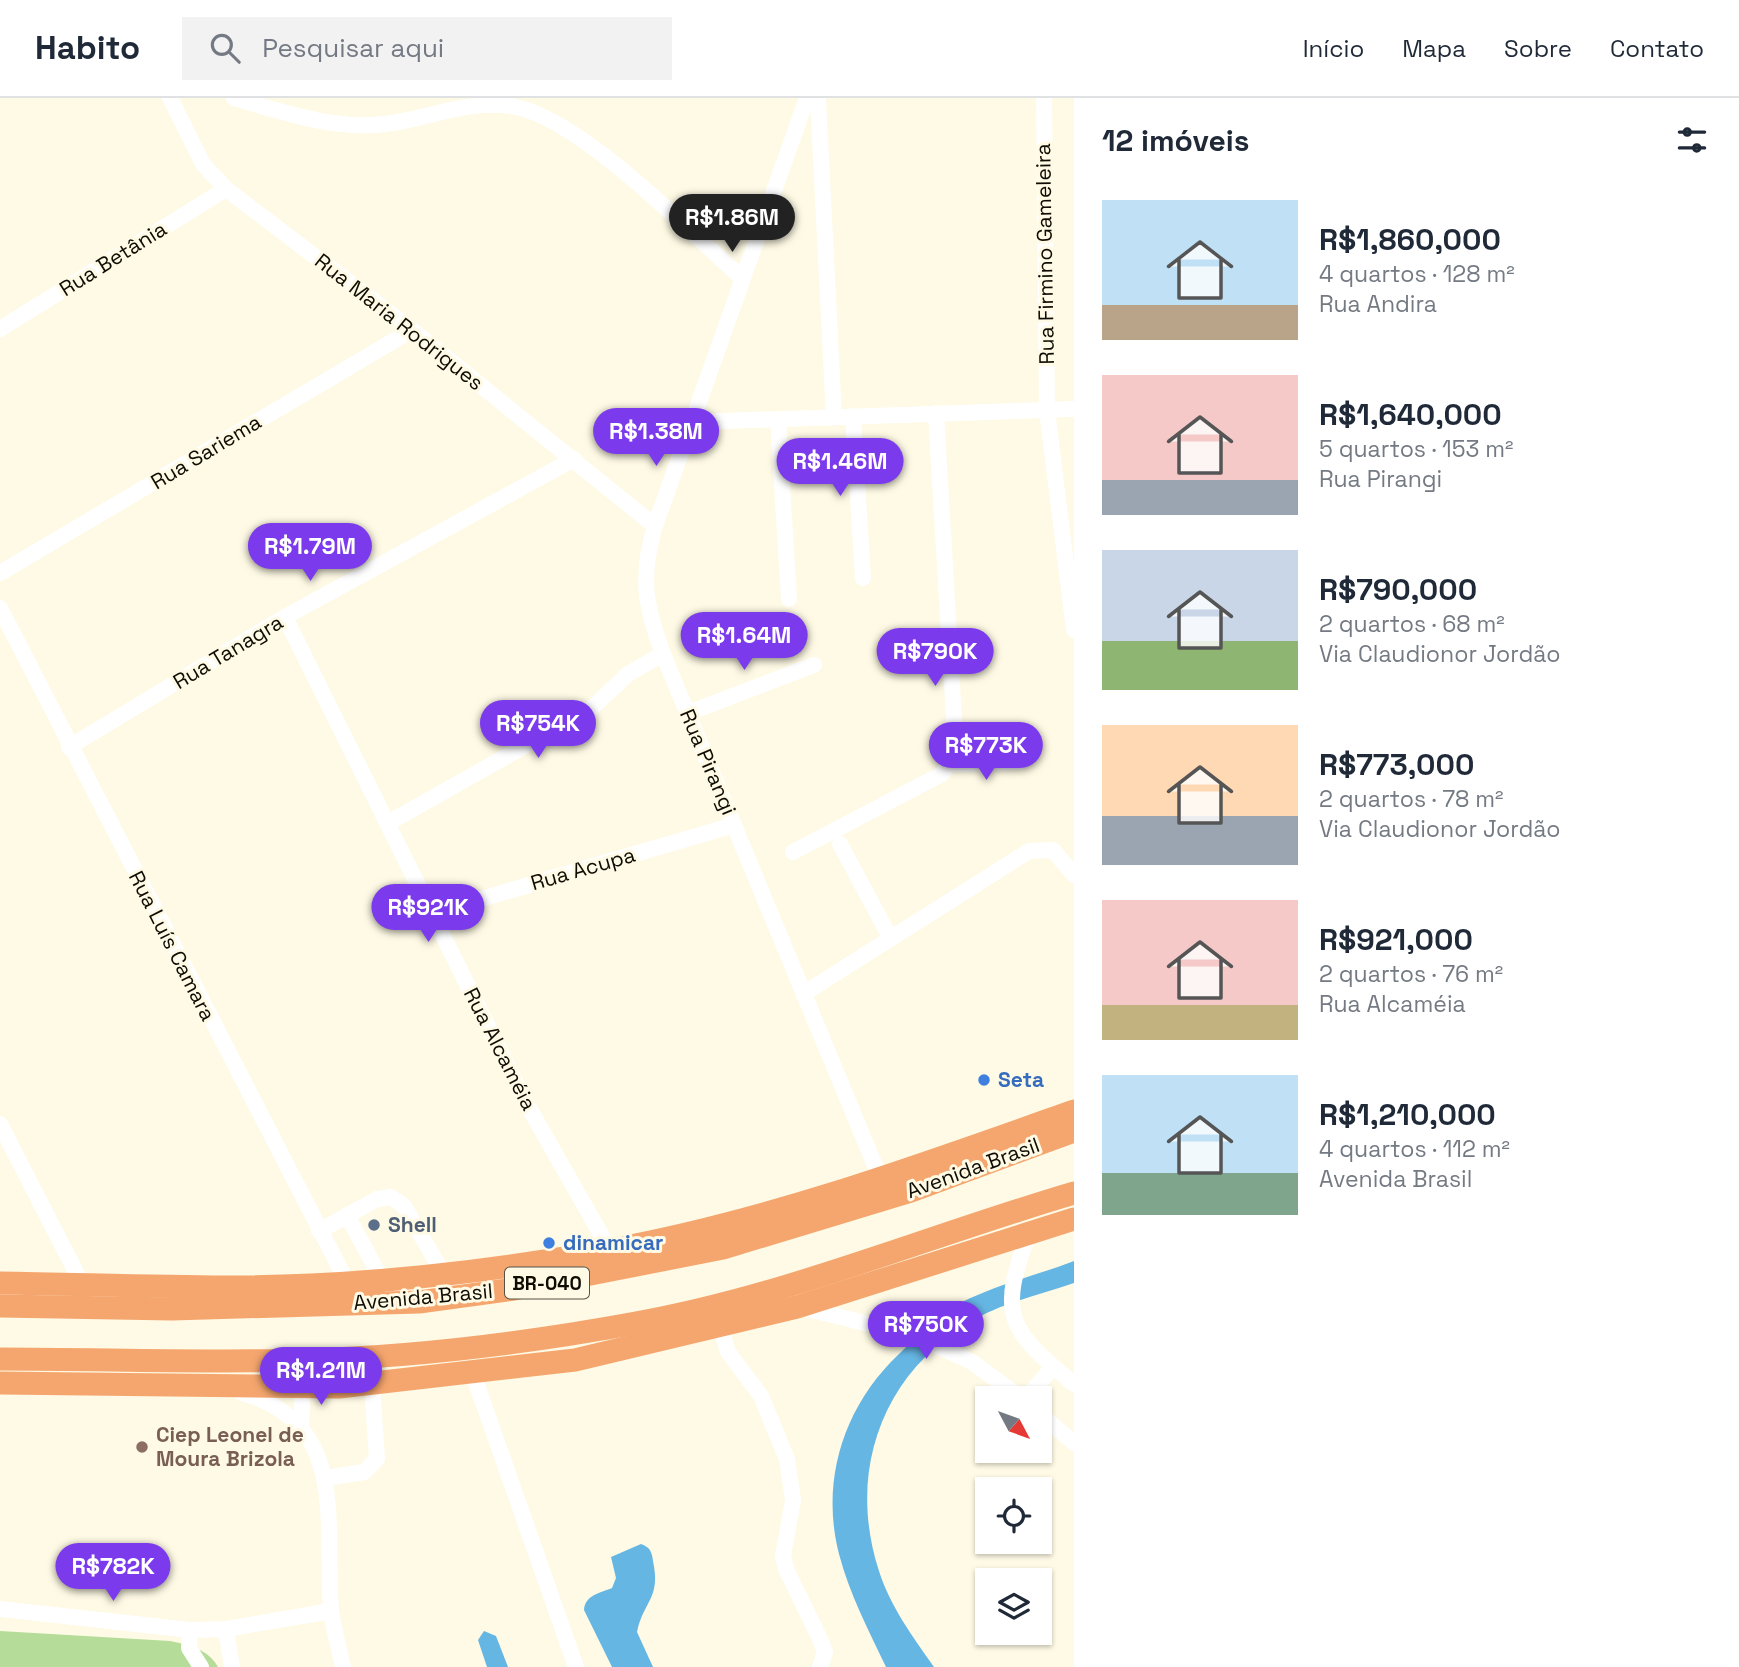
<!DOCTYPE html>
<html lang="pt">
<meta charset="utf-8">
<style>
body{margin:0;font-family:"Space Grotesk",sans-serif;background:#f2f2f3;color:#1f2937;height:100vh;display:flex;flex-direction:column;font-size:26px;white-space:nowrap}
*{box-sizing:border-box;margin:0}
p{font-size:23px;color:#747a83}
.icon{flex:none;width:38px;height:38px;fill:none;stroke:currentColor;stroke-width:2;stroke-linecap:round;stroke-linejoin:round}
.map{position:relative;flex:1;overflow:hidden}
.drawer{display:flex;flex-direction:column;background:#fff;width:665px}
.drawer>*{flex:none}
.needle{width:46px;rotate:131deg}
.fabs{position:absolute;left:975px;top:1288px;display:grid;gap:14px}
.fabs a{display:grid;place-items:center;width:77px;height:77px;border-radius:0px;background:#fff;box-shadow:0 2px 5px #0004;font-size:35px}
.price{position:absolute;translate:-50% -60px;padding:0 16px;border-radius:24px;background:#7c3aed;color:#fff;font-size:23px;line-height:46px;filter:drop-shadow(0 2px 4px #0008)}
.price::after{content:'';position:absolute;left:50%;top:42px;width:21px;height:16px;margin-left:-10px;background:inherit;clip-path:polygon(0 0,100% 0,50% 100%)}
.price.current{background:#222;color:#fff}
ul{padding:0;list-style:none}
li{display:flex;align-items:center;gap:21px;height:175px;padding:0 28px}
li span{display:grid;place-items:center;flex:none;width:196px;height:140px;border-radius:0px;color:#555}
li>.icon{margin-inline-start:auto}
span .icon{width:84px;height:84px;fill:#fffc;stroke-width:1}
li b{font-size:30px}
h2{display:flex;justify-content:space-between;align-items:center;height:84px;padding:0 28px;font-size:30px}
header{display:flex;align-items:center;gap:42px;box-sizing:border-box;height:98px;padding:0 35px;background:#fff;border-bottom:2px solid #e0e1e3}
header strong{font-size:33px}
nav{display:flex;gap:38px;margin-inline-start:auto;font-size:24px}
.search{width:490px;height:63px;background:#f2f2f3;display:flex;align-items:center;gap:18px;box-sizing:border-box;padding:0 24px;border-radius:0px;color:#747a83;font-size:26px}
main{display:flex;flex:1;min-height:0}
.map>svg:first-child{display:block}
.green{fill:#b5dc98}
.water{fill:#66b6e4}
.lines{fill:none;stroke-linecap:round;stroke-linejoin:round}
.minor{stroke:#fff;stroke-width:16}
.highway{stroke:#f5a66e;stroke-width:23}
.shop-dot{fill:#3f7fe0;stroke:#fefae5;stroke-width:2.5}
.service-dot{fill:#5c6f8a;stroke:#fefae5;stroke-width:2.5}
.education-dot{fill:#8d6e63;stroke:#fefae5;stroke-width:2.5}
.labels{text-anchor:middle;stroke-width:6;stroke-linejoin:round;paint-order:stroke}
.shield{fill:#fefae5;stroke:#575347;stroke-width:2}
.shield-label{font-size:19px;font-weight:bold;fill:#0f0c03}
.street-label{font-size:21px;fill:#0f0c03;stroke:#fefae5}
.shop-label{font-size:21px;font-weight:bold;fill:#366cbe;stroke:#fefae5;text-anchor:start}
.service-label{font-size:21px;font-weight:bold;fill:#4e5e75;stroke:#fefae5;text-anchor:start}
.education-label{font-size:21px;font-weight:bold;fill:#785e54;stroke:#fefae5;text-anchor:start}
</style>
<header>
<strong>Habito</strong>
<div class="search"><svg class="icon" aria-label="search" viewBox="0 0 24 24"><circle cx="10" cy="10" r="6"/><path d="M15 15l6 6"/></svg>Pesquisar aqui</div>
<nav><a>Início</a><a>Mapa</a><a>Sobre</a><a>Contato</a></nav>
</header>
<main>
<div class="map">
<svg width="1074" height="1569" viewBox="0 0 1074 1569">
<rect width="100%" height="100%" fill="#fefae5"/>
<path class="green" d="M0,1533l170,10c19,4 38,8 48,26h-218z"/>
<g class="water">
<path d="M1074,1163v22c-35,12 -73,20 -104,39 -89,53 -123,151 -91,249 11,35 34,66 55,96h-48c-17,-36 -37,-74 -47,-113 -19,-73 5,-148 59,-199 18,-17 35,-36 57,-49 36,-20 80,-30 119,-45z"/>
<path d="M641,1446c9,3 11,8 12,17 8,38 -9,39 -16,71l16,35h-41l-28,-57c1,-15 16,-17 28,-22l4,-10 -5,-21z"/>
<polygon points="484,1533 496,1538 508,1569 487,1569 478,1542"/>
</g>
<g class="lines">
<g class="minor">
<polyline points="170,0 203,66 226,91 412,232 655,428"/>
<path d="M234,0c49,14 99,32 151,26 44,-5 85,-26 131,-17 67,14 173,124 227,172"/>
<path d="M807,0l-152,428c-15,50 -10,80 8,128l218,526"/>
<polyline points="818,0 834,319"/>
<polyline points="1044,0 1047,312 1074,532"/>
<polyline points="0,231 226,91"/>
<polyline points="853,318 863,480"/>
<polyline points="778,321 789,501"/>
<polyline points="693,324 1074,311"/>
<polyline points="0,475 412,232"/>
<polyline points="0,510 347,1184"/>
<polyline points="285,519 524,1001 610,1152"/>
<polyline points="688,615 814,567"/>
<polyline points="69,649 285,519 574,361"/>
<polyline points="951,666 1019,664"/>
<polyline points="388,725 592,610 628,576 663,556"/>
<polyline points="840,746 891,841"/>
<polyline points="793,754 942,676 956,655 936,315"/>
<polyline points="433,815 734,727"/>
<polyline points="803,896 1029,753 1053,752 1074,777"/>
<polyline points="0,1026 82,1186"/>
<polyline points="347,1117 382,1182"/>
<polyline points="319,1133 377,1101 391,1099 404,1108 443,1175"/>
<path d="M1029,1135c-31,82 -22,96 45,151"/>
<polyline points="800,1209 913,1237 972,1264 1021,1300"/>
<polyline points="720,1227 728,1254 761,1298 787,1361 793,1402 783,1458 786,1471 821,1543 825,1554 820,1569"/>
<polyline points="472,1273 576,1569"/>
<path d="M240,1294c110,32 84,127 91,217 2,19 8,39 12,58"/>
<polyline points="1026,1300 1053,1269"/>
<polyline points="1040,1316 1074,1345"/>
<polyline points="301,1328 303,1288"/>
<polyline points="325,1380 364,1374 377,1361 372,1286"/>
<polyline points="0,1511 190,1532 226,1531 331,1513"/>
<polyline points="226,1531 232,1569"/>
<polyline points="190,1532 189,1550 201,1569"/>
</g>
<g class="highway">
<path d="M0,1185c75,1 151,4 226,4 128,0 258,-14 384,-37 159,-29 312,-85 464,-139"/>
<polyline points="0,1208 172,1211 419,1204 514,1191 723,1150 911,1093 1074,1033"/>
<path d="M0,1261c101,0 202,4 303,1 111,-3 224,-17 333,-37 151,-27 292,-87 438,-130"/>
<polyline points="0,1285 339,1289 575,1262 797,1209 1074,1121"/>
</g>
</g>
<g class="shop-dot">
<circle cx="984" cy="982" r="7"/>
<circle cx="549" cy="1145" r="7"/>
</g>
<circle class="service-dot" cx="374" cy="1127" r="7"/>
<circle class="education-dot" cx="142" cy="1349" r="7"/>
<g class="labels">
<rect class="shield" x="505" y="1169.5" width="84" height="31" rx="5"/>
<g class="shield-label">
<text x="547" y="1192">BR-040</text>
</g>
<g class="street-label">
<text transform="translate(1045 156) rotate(-91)" y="7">Rua Firmino Gameleira</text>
<text transform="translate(113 161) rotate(-32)" y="7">Rua Betânia</text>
<text transform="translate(399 224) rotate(38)" y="7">Rua Maria Rodrigues</text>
<text transform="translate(206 354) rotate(-31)" y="7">Rua Sariema</text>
<text transform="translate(228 554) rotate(-31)" y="7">Rua Tanagra</text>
<text transform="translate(708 664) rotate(67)" y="7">Rua Pirangi</text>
<text transform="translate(583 771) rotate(-16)" y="7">Rua Acupa</text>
<text transform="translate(172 848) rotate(63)" y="7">Rua Luís Camara</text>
<text transform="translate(500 951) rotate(63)" y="7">Rua Alcaméia</text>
<text transform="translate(973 1070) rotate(-20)" y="7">Avenida Brasil</text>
<text transform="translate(423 1199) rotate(-5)" y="7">Avenida Brasil</text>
</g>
<g class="shop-label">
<text x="998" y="989">Seta</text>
<text x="563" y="1152">dinamicar</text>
</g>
<g class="service-label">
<text x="388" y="1134">Shell</text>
</g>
<g class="education-label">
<text x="156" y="1344">Ciep Leonel de<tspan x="156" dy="24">Moura Brizola</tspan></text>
</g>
</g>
</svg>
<div class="fabs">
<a><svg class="needle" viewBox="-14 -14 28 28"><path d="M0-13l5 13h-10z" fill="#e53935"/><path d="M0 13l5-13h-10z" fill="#747a83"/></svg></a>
<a><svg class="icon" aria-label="locate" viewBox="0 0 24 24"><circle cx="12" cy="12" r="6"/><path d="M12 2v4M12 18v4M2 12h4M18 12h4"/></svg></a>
<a><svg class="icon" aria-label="layers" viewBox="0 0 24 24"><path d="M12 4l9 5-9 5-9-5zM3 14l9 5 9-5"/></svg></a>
</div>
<b class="price current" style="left:732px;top:156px">R$1.86M</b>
<b class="price" style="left:656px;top:370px">R$1.38M</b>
<b class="price" style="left:840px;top:400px">R$1.46M</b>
<b class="price" style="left:310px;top:485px">R$1.79M</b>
<b class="price" style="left:744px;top:574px">R$1.64M</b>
<b class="price" style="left:935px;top:590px">R$790K</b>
<b class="price" style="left:538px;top:662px">R$754K</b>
<b class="price" style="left:986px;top:684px">R$773K</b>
<b class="price" style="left:428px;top:846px">R$921K</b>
<b class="price" style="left:926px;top:1263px">R$750K</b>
<b class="price" style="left:321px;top:1309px">R$1.21M</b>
<b class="price" style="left:113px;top:1505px">R$782K</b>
</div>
<section class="drawer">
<h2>12 imóveis<svg class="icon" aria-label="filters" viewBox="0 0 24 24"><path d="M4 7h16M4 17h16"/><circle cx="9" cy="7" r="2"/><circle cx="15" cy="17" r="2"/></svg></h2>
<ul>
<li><span style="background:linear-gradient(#bfe0f5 75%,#b9a48a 0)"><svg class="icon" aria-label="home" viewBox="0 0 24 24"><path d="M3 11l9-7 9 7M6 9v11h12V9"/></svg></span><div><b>R$1,860,000</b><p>4 quartos · 128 m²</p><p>Rua Andira</p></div></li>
<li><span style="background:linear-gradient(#f6c9c9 75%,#9aa5b1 0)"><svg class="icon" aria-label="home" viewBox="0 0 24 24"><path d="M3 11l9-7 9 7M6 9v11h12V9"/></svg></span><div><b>R$1,640,000</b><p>5 quartos · 153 m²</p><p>Rua Pirangi</p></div></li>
<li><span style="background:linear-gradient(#c9d6e8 65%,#8fb573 0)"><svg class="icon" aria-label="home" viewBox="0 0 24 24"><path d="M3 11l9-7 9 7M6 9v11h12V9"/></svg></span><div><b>R$790,000</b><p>2 quartos · 68 m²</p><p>Via Claudionor Jordão</p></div></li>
<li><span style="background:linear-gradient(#ffd9b3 65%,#9aa5b1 0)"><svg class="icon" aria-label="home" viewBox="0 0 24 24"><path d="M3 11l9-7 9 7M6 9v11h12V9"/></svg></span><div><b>R$773,000</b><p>2 quartos · 78 m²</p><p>Via Claudionor Jordão</p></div></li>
<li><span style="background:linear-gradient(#f6c9c9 75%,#c2b280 0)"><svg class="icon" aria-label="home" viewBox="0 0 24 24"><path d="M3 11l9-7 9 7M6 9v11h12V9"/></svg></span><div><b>R$921,000</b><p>2 quartos · 76 m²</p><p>Rua Alcaméia</p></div></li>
<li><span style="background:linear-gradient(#bfe0f5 70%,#7fa58c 0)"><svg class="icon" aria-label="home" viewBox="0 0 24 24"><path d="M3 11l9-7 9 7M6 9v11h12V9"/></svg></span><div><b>R$1,210,000</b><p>4 quartos · 112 m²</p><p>Avenida Brasil</p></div></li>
</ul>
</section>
</main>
